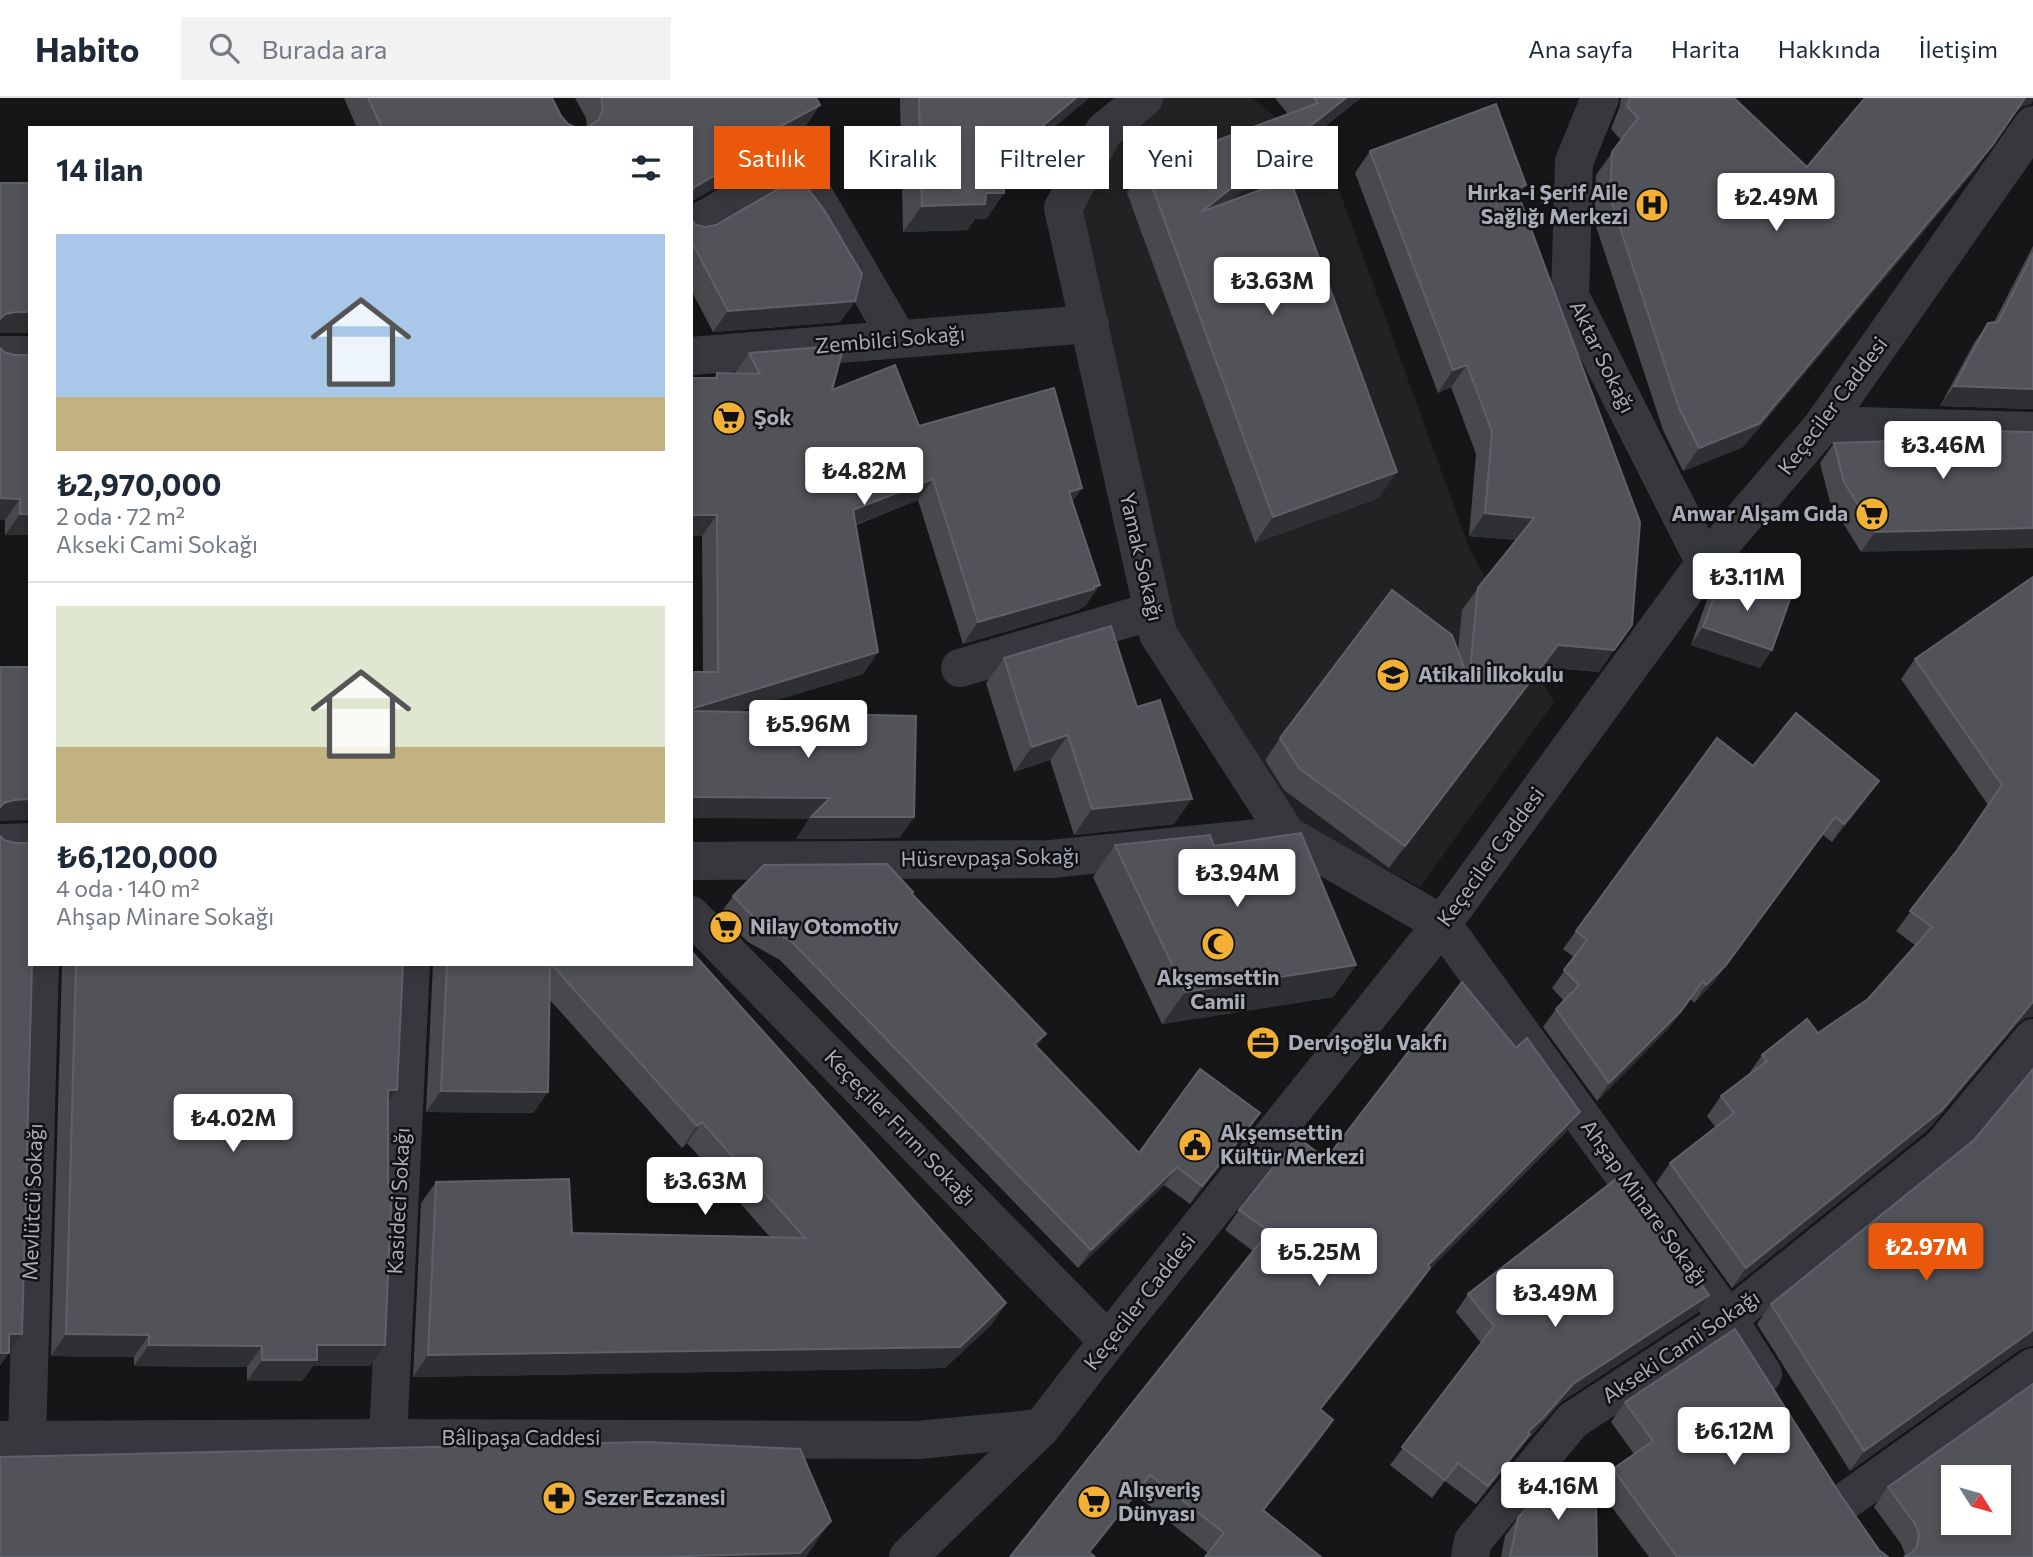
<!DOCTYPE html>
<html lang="tr">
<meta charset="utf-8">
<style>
body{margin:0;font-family:Commissioner,sans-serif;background:#f2f2f3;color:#1f2937;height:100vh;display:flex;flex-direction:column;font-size:26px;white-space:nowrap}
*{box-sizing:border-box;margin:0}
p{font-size:23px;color:#747a83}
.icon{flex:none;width:38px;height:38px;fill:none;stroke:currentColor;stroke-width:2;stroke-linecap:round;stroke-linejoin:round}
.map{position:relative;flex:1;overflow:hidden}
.side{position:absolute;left:28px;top:28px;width:665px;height:840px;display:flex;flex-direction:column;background:#fff;border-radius:0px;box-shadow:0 4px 10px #0003}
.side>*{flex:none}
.banner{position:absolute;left:714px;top:28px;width:665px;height:63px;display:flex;gap:14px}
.needle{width:46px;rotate:127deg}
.controls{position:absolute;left:1941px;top:1367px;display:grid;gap:14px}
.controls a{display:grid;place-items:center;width:70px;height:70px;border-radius:0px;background:#fff;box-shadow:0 4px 10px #0003;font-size:35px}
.price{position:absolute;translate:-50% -60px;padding:0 16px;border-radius:7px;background:#fff;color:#222;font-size:23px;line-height:46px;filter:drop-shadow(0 2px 4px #0008)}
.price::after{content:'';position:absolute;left:50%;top:42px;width:21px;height:16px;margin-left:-10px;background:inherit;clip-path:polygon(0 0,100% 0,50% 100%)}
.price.selected{background:#ea580c;color:#fff}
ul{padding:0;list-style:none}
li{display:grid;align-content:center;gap:14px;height:371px;padding:0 28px}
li+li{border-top:2px solid #e0e1e3}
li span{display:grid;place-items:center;height:217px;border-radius:0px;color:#555}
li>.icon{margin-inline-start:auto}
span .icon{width:126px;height:126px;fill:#fffc;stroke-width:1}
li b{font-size:30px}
h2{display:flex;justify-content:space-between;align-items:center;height:84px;padding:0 28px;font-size:30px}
.tag{padding:0 24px;border-radius:0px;background:#fff;box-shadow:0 4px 10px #0003;font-size:24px;line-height:63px}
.tag.selected{background:#ea580c;color:#fff}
header{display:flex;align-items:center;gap:42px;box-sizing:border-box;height:98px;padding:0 35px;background:#fff;border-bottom:2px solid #e0e1e3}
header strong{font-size:33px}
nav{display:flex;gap:38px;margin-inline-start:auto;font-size:24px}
.search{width:490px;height:63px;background:#f2f2f3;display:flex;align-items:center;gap:18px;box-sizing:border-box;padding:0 24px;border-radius:0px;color:#747a83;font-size:26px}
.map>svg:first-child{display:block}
.built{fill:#222225}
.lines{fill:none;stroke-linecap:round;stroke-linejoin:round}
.minor{stroke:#37383d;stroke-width:38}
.wall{fill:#47494d}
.shaded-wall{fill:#2f3033}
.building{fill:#525359;stroke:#5f6168;stroke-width:2;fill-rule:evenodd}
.labels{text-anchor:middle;stroke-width:5;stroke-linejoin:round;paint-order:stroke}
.poi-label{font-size:21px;font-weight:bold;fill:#a8adb8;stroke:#111113;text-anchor:start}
.street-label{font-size:21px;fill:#a8adb8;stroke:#111113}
</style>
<header>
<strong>Habito</strong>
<div class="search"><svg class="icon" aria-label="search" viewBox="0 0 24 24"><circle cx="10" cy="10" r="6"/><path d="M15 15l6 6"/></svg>Burada ara</div>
<nav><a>Ana sayfa</a><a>Harita</a><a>Hakkında</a><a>İletişim</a></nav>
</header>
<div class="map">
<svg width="2033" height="1459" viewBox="0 0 2033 1459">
<rect width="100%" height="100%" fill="#161618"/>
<polygon class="built" points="1117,0 1252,0 1328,62 1470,452 1554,604 1420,789 1292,723 1171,537 1062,178 1056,50"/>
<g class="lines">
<g class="minor">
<polyline points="1144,0 1104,33 1063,110 1158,536 1287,737 1442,826 1728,1221 1763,1276"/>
<polyline points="1600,0 1574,64 1570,198 1705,465"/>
<polyline points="691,129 797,68 898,241"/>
<polyline points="0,257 30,257"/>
<polyline points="691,258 1090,226"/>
<polyline points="1823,327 2033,333"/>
<polyline points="960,570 1153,513"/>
<polyline points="0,745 30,744"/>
<polyline points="691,763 1051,761 1287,737"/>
<polyline points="691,817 1108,1243"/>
<polyline points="388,1340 411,866"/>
<polyline points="0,1342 388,1340 918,1342 1041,1330"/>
<polyline points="27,1343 40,866"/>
<polyline points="1844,1404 2033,1269"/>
<polyline points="908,1459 1041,1330 1108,1243 1442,826 1705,465 1823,327 2033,27"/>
<polyline points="1470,1459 1473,1443 1573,1322 1728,1221 1943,1048 2033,940"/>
</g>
</g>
<g class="wall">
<polygon points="344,0 552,0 561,18 568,26 577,30 357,30"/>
<polygon points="575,0 816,0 820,7 805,29 770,48 757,66 587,29 586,20"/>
<polygon points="900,0 1089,0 1004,70 1004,95 986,121 975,121 967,132 903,134"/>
<polygon points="1275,0 1361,0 1230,103 1379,400 1255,445 1127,95 1145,69 1288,16"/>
<polygon points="1621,0 1734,0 1807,69 1865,0 2031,6 2023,8 2015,14 1976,71 1743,349 1683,373 1663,332 1594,122 1596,77 1621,42 1611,31 1620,8"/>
<polygon points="1370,53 1526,87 1518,98 1599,574 1542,569 1389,770 1284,692 1265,662 1280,640 1458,554 1462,512 1478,490 1516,442 1469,438 1476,356 1451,289 1438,295 1355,75"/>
<polygon points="691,122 696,127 855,203 840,224 713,234 691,192"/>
<polygon points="2033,148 2033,311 1940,308 1974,245 1988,225 1994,224"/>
<polygon points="4,254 14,257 30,437 5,437"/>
<polygon points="749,255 832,292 919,328 1082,390 1072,404 1100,487 1085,508 1081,510 1079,512 963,546 918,402 856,427 878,554 863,576 737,614 914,719 899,740 796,741 809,721 703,574 702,438 691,438 691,280 714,280 717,275 735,275"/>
<polygon points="1931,332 2033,334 1861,454 1830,404 1820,365 1834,345 1924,342"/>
<polygon points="1722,478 1772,552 1760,570 1691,547 1709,496"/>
<polygon points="2033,479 2025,920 2017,926 1928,1032 1732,1190 1656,1085 1670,1065 1716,1030 1707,1018 1721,998 1748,977 1762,957 1818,935 1868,901 1916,848 1896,833 1954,756 1988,707 1901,581 1915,561"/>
<polygon points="1004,560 1174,726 1074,737 1050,662 1014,674 986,585"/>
<polygon points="1753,668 1866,701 1832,744 1823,737 1713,885 1694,905 1691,901 1668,931 1597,1003 1543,929 1556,911 1564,903 1552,890 1574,859 1563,851 1576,833"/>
<polygon points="1115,747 1214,748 1356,867 1333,899 1162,926 1093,779"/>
<polygon points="912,796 1046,936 1036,949 1139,1055 1248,1033 1190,1106 1164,1087 1078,1170 780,862 748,844 720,816 733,798"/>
<polygon points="62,866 403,866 397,992 388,1004 385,1247 370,1268 313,1268 302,1283 247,1283 247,1269 134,1268 134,1259 51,1258"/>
<polygon points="433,866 691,866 1006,1205 991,1227 945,1270 413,1279 421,1105 436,1084 572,1135 770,1139 687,1045 682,1050 550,902 548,994 533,1015 426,1014"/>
<polygon points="1516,950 1580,1014 1566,1034 1429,1172 1416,1191 1321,1312 1333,1322 1319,1343 1264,1413 1208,1455 1136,1397 1090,1455 1010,1459 1253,1153 1225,1132 1239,1112"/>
<polygon points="1974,1042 2032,1247 2021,1251 1850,1373 1757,1226 1771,1206"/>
<polygon points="1468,1196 1709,1197 1697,1215 1561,1304 1532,1337 1527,1342 1518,1354 1476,1406 1445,1383 1432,1400 1390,1367 1481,1245 1456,1214"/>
<polygon points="1625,1304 1840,1396 1879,1452 1888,1459 1649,1459 1599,1392 1613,1371 1634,1356 1611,1324"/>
<polygon points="1888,1389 2033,1459 1904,1459 1905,1456 1901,1446 1874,1409"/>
<polygon points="1518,1420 1597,1459 1501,1459 1505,1438"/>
</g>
<g class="shaded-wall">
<polygon points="1076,0 1089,0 986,86 1004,60"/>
<polygon points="1346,0 1361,0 1183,140 1201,114"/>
<polygon points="2025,0 2033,0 2033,3 2031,6 2023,8 2015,14"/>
<polygon points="820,7 805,29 770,48 757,66 691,104 691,93 695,89 766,36"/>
<polygon points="1992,48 1976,71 1743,349 1683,373 1699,350"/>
<polygon points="1526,87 1510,109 1516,91"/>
<polygon points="986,95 1004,95 986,121 975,121 967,132 903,134 922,108"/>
<polygon points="855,203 840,224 713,234 728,213"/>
<polygon points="15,214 30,214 30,235 0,235 0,221 5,216"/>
<polygon points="1467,267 1451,289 1438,295 1453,272"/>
<polygon points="1954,288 2033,291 2033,311 1940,308"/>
<polygon points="1397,374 1379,400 1255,445 1273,419"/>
<polygon points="933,381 918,402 838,433 853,412"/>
<polygon points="1082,390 1067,412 1069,394"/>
<polygon points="0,400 20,401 5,422 0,422"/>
<polygon points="1485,415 1534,420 1518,442 1469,438"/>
<polygon points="20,416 30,416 30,437 5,437"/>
<polygon points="691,417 717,417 702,438 691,438"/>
<polygon points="2033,430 2033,450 1861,454 1875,434"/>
<polygon points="1100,487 1085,508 1081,510 1079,512 963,546 978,524"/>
<polygon points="1632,527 1599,574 1542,569 1389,770 1405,748 1558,547"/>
<polygon points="1703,529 1772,552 1760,570 1691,547"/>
<polygon points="878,554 863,576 691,628 691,611"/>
<polygon points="1068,637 1050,662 1014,674 1032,649"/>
<polygon points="1879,683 1866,701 1832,744 1844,726"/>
<polygon points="691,699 830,700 914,719 899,740 796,741 809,721 691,720"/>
<polygon points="30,701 30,722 0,723 0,709 4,705 14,702"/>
<polygon points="1192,701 1174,726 1074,737 1092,711"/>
<polygon points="1835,719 1713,885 1694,905 1706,887"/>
<polygon points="1356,867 1333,899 1162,926 1185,894"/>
<polygon points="1703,883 1668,931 1597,1003 1609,985"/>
<polygon points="2033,904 2033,919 2025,920 2017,926 1928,1032 1732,1190 1746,1170"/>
<polygon points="1046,936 1033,954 1034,946"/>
<polygon points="388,992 397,992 382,1014"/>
<polygon points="441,993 548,994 533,1015 426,1014"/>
<polygon points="1580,1014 1566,1034 1429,1172 1416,1191 1305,1332 1428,1167"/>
<polygon points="1260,1015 1248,1033 1190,1106 1202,1088"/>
<polygon points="702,1024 687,1045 682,1050 697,1028"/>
<polygon points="1177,1069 1164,1087 1078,1170 1091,1152"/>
<polygon points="1709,1197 1697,1215 1561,1304 1532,1337 1527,1342 1518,1354 1476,1406 1528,1334 1573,1286"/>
<polygon points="1006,1205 991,1227 945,1270 413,1279 428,1257"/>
<polygon points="2033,1232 2033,1248 2021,1251 1850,1373 1864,1353"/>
<polygon points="9,1236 22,1236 0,1268 0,1249"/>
<polygon points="66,1236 149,1237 134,1259 51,1258"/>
<polygon points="149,1247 262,1248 247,1269 134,1268"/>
<polygon points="317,1247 385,1247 370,1268 313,1268 302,1283 247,1283 262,1262"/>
<polygon points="1333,1322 1319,1343 1248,1432 1263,1412"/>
<polygon points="1150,1377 1136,1397 1087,1459 1085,1459"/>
<polygon points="831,1423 806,1459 652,1459"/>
</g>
<g class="building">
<polygon points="368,0 552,0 561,18 568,26 577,30 382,30"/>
<polygon points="601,0 816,0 820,7 766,36 772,44 695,89 691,93 691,30 582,30 590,28 599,21 603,11"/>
<polygon points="919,0 1076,0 1004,60 1004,95 986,95 985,106 922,108"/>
<polygon points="1314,0 1346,0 1201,114 1290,81 1397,374 1273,419 1145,69 1318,5"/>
<polygon points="1630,0 1734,0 1807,69 1865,0 2025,0 1992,48 1759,326 1699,350 1679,310 1610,99 1612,54 1638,20 1627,8"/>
<polygon points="1496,6 1526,87 1516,91 1640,424 1632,527 1614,552 1558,547 1405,748 1299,670 1280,640 1392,492 1452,537 1469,583 1478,490 1534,420 1485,415 1492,334 1467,267 1453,272 1370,53"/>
<polygon points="799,79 825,113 862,176 855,203 728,213 691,142 691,122 696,127 705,129 716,127"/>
<polygon points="0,85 30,85 30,214 15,214 5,216 0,221"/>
<polygon points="2033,155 2033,291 1954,288 1988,225 1998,224"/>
<polygon points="844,247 832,292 895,267 919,328 1054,290 1082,390 1069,394 1100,487 1094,489 1094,491 978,524 933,381 853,412 878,554 691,611 691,574 718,574 717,417 691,417 691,280 717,280 717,275 760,276 749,255"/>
<polygon points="0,250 4,254 14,257 30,257 30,416 20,416 20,401 0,400"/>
<polygon points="1931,332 2033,334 2033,430 1875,434 1844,384 1834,345 1925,342"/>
<polygon points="1722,478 1790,501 1772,552 1703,529"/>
<polygon points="2033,479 2033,904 1942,1012 1746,1170 1670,1065 1734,1015 1721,998 1767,963 1762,957 1807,921 1818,935 1868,901 1932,829 1910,813 1958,751 2002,687 1915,561"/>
<polygon points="1111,528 1137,609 1160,602 1192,701 1092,711 1068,637 1032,649 1004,560"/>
<polygon points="0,569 30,569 30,701 14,702 4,705 0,709"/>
<polygon points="691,613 916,618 914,719 811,719 830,700 691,699"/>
<polygon points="1796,615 1879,683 1844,726 1835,719 1726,867 1706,887 1703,883 1681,913 1609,985 1556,911 1579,887 1564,872 1587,842 1576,833 1717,640 1753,668"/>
<polygon points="1301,735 1356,867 1185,894 1115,747 1210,737 1214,748"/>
<polygon points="0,738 4,742 15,745 30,745 30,866 32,866 22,1236 9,1236 9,1255 0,1255"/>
<polygon points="887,766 913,794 912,796 1046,936 1034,946 1139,1055 1200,971 1260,1015 1202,1088 1177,1069 1091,1152 792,844 760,826 733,798 764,767"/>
<polygon points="691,853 1006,1205 960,1249 428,1257 436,1084 569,1081 572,1135 805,1140 702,1024 697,1028 551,866 691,866"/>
<polygon points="76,866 403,866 397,992 388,992 388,1085 392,1085 385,1247 317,1247 317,1262 262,1262 262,1248 149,1247 149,1237 66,1236"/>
<polygon points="447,866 550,866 548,994 441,993"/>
<polygon points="1462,884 1516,950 1527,940 1580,1014 1428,1167 1430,1170 1320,1311 1333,1322 1263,1412 1321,1459 1205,1459 1224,1435 1150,1377 1089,1454 1095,1459 1010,1459 1269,1133 1239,1112 1297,1039 1326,1061"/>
<polygon points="2033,971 2033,1232 1864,1353 1771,1206 1974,1042"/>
<polygon points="1616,1081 1629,1098 1634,1094 1709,1197 1573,1286 1544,1319 1528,1334 1530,1336 1488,1388 1458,1365 1445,1382 1402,1349 1494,1228 1468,1196"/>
<polygon points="1735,1231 1840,1396 1879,1452 1888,1459 1677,1459 1613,1371 1653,1343 1625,1304"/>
<path d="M2033,1286v173h-129l6,-3 7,-7 2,-13 -4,-10 -27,-37zM1953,1379h45v45h-45z"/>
<polygon points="646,1344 800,1351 831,1423 800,1455 652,1459 0,1459 0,1359"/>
<polygon points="1561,1368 1596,1406 1597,1459 1510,1459 1518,1420"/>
</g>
<defs>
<symbol id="hospital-disc" viewBox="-11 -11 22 22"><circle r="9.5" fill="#f2b134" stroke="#111113"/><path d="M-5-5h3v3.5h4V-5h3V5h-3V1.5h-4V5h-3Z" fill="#111"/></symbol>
<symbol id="supermarket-disc" viewBox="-11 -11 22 22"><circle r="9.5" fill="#f2b134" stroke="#111113"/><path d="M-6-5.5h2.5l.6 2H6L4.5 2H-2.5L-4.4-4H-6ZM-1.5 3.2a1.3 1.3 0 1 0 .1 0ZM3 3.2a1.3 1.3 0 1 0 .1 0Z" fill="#111"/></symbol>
<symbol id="school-disc" viewBox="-11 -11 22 22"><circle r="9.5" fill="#f2b134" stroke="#111113"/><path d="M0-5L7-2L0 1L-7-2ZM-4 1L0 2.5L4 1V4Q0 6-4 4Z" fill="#111"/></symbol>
<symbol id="mosque-disc" viewBox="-11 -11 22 22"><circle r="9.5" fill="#f2b134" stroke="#111113"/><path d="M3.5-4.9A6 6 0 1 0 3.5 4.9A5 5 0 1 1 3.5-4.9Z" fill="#111"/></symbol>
<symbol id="office-disc" viewBox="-11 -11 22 22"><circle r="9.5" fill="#f2b134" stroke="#111113"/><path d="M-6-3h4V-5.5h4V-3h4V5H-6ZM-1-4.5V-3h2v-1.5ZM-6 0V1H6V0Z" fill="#111"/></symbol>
<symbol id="civic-disc" viewBox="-11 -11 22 22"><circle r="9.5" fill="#f2b134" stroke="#111113"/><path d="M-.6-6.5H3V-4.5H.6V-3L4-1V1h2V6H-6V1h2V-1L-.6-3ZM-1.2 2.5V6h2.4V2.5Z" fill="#111"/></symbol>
<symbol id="pharmacy-disc" viewBox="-11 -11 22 22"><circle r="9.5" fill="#f2b134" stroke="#111113"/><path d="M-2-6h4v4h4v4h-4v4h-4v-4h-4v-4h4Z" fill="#111"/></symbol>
</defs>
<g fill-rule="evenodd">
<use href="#hospital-disc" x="1633" y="88" width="38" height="38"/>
<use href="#supermarket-disc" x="710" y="301" width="38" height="38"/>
<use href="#supermarket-disc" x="1853" y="397" width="38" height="38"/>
<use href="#school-disc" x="1374" y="558" width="38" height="38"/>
<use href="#supermarket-disc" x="707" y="810" width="38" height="38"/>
<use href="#mosque-disc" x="1199" y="827" width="38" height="38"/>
<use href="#office-disc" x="1244" y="926" width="38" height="38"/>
<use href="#civic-disc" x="1176" y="1028" width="38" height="38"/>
<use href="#pharmacy-disc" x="540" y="1381" width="38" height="38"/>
<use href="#supermarket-disc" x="1075" y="1385" width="38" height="38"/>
</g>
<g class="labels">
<g class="poi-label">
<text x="1628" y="102" text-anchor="end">Hırka-i Şerif Aile<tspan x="1628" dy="24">Sağlığı Merkezi</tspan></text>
<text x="754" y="327">Şok</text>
<text x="1848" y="423" text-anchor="end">Anwar Alşam Gıda</text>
<text x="1418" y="584">Atikali İlkokulu</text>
<text x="750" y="836">Nilay Otomotiv</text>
<text x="1218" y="887" text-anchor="middle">Akşemsettin<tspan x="1218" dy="24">Camii</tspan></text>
<text x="1288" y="952">Dervişoğlu Vakfı</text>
<text x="1220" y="1042">Akşemsettin<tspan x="1220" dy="24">Kültür Merkezi</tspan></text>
<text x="1118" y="1399">Alışveriş<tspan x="1118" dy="24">Dünyası</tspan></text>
<text x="584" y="1407">Sezer Eczanesi</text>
</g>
<g class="street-label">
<text transform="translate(890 242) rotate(-5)" y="7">Zembilci Sokağı</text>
<text transform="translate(1602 259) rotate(64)" y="7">Aktar Sokağı</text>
<text transform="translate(1833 308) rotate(-53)" y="7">Keçeciler Caddesi</text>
<text transform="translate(1141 459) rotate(77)" y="7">Yamak Sokağı</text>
<text transform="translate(1491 759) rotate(-54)" y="7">Keçeciler Caddesi</text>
<text transform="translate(990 760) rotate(-1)" y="7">Hüsrevpaşa Sokağı</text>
<text transform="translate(900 1030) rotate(46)" y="7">Keçeçiler Fırını Sokağı</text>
<text transform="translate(399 1103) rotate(-87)" y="7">Kasideci Sokağı</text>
<text transform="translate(33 1104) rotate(-88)" y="7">Mevlütcü Sokağı</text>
<text transform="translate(1644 1105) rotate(54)" y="7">Ahşap Minare Sokağı</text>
<text transform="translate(1140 1204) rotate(-52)" y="7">Keçeciler Caddesi</text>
<text transform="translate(1681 1249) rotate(-34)" y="7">Akseki Cami Sokağı</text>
<text x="521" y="1347">Bâlipaşa Caddesi</text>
</g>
</g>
</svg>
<div class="controls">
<a><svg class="needle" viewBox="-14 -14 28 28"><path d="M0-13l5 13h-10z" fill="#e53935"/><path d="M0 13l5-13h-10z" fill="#747a83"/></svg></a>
</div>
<b class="price" style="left:1776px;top:135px">₺2.49M</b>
<b class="price" style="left:1272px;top:219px">₺3.63M</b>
<b class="price" style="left:1943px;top:383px">₺3.46M</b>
<b class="price" style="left:864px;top:409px">₺4.82M</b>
<b class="price" style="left:1747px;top:515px">₺3.11M</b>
<b class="price" style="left:808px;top:662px">₺5.96M</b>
<b class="price" style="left:1237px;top:811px">₺3.94M</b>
<b class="price" style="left:233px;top:1056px">₺4.02M</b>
<b class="price" style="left:705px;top:1119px">₺3.63M</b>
<b class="price selected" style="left:1926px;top:1185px">₺2.97M</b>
<b class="price" style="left:1319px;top:1190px">₺5.25M</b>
<b class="price" style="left:1555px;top:1231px">₺3.49M</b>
<b class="price" style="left:1734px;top:1369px">₺6.12M</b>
<b class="price" style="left:1558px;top:1424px">₺4.16M</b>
<div class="banner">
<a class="tag selected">Satılık</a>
<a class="tag">Kiralık</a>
<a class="tag">Filtreler</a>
<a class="tag">Yeni</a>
<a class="tag">Daire</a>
</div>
<section class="side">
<h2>14 ilan<svg class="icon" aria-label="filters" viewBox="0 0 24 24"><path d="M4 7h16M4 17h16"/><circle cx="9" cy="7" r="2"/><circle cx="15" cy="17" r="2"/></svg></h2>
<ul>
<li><span style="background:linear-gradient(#a9c7e8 75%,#c2b280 0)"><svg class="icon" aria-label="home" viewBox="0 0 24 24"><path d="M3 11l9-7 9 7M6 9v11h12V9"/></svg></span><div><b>₺2,970,000</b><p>2 oda · 72 m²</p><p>Akseki Cami Sokağı</p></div></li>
<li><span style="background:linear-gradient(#dfe7d0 65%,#c2b280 0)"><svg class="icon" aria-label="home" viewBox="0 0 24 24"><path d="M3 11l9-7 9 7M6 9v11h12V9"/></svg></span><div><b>₺6,120,000</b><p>4 oda · 140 m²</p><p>Ahşap Minare Sokağı</p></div></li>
</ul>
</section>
</div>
